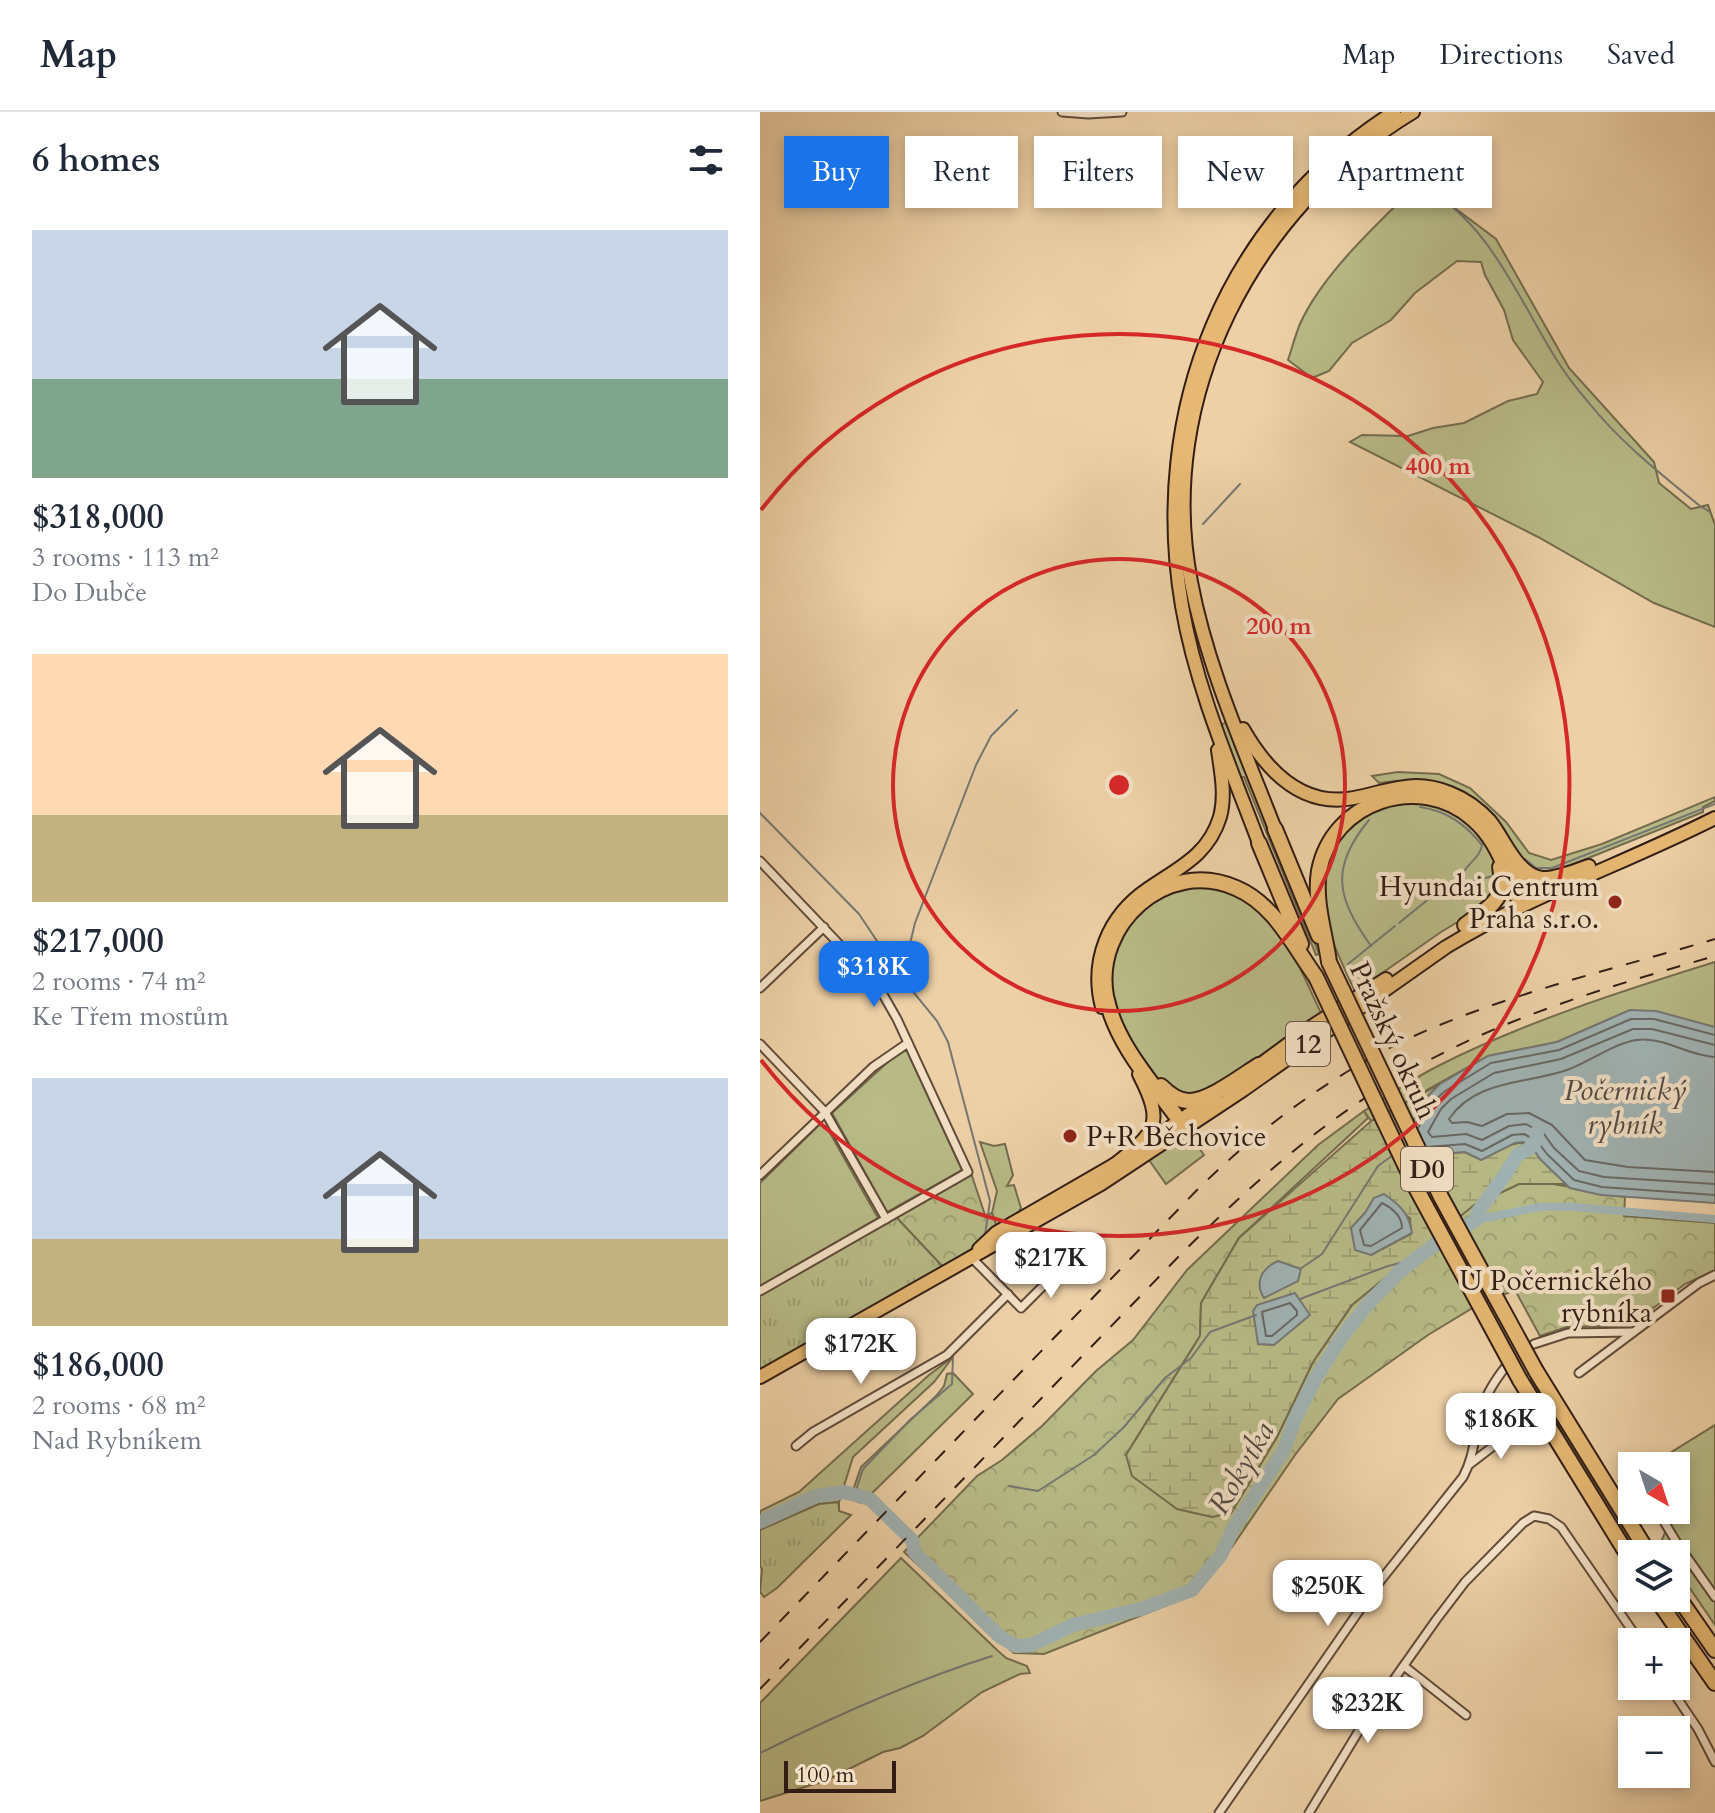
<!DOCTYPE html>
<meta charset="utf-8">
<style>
body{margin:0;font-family:Cardo,serif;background:#f2f2f3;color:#1f2937;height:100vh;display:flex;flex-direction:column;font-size:30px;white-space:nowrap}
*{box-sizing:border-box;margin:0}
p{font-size:26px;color:#747a83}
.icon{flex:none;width:44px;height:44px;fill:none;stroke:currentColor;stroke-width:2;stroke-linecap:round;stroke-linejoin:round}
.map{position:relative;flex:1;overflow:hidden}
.drawer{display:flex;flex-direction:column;background:#fff;width:760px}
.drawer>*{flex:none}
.guide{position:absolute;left:24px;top:24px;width:760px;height:72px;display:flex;gap:16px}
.needle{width:52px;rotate:141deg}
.controls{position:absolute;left:858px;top:1340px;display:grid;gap:16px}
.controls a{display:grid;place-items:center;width:72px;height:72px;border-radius:0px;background:#fff;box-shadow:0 4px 12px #0003;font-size:40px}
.scale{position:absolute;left:24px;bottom:20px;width:112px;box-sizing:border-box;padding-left:8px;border:4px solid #311d15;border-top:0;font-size:22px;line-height:28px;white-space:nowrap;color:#311d15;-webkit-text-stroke:6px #f3e0c5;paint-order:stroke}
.price{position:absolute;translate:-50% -68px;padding:0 18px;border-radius:16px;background:#fff;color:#222;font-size:26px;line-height:52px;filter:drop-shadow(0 2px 4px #0008)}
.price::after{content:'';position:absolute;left:50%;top:48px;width:24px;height:18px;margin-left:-12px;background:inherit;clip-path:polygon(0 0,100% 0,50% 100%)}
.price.active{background:#1a73e8;color:#fff}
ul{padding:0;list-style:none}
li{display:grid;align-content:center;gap:16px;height:424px;padding:0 32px}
li span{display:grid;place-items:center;height:248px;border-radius:0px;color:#555}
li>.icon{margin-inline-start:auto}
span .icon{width:144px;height:144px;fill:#fffc;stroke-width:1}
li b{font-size:34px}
h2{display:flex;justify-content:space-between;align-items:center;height:96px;padding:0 32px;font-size:34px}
.pill{padding:0 28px;border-radius:0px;background:#fff;box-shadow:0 4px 12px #0003;font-size:28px;line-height:72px}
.pill.active{background:#1a73e8;color:#fff}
header{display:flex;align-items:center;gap:48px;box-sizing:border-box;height:112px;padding:0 40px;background:#fff;border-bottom:2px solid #e0e1e3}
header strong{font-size:38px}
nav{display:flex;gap:44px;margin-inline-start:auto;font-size:28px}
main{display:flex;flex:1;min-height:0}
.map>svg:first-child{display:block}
.green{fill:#b8bb87;stroke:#746c4e;stroke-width:2}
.forest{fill:url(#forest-crowns);stroke:#746c4e;stroke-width:2}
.wetland{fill:url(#wetland-marsh);stroke:#746c4e;stroke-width:2;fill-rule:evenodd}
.park{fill:url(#park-tufts);stroke:#746c4e;stroke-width:2}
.water{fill:#a0b3b4;stroke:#747774;stroke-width:2}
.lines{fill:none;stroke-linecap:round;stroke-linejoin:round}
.shore{stroke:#686864;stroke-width:2}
.stream{stroke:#747774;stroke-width:2}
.canal{stroke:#a0b3b4;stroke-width:8}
.river{stroke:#a0b3b4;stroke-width:14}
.minor-casing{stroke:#604a39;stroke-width:11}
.primary-casing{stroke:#311d15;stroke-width:16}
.trunk-casing{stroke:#311d15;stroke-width:16}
.motorway-casing{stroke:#311d15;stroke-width:18}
.minor{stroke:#f3e0c5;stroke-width:7}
.primary{stroke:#e6b873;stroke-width:12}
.trunk{stroke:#e6b873;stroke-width:12}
.motorway{stroke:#e6b873;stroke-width:14}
.rail{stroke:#311d15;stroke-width:2;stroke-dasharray:14 14;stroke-linecap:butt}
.motorway-bridge-casing{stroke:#311d15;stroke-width:18;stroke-linecap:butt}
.motorway-bridge{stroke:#e6b873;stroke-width:14}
.ring{fill:none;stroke:#d62828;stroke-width:4}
.poi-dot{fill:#8f2418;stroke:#f3e0c5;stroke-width:3}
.labels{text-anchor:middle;stroke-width:8;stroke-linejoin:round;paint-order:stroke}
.shield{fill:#f3e0c5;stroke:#6b584a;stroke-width:2}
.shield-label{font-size:26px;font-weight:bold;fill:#311d15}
.poi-label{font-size:28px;fill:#311d15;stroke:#f3e0c5;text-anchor:end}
.street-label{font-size:28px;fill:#311d15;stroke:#f3e0c5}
.water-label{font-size:30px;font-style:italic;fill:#524a45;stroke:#f3e0c5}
.centre{fill:#d62828;stroke:#f3e0c5;stroke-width:4}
.ring-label{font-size:24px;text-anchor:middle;font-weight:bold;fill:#d62828;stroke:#f3e0c5;stroke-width:8;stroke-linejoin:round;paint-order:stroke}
</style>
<header>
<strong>Map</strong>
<nav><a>Map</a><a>Directions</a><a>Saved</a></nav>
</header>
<main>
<section class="drawer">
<h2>6 homes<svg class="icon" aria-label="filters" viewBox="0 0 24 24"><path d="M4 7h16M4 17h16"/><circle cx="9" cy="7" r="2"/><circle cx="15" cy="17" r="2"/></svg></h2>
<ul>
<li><span style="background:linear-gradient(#c9d6e8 60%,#7fa58c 0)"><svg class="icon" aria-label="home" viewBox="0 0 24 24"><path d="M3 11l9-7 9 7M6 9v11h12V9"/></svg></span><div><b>$318,000</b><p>3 rooms · 113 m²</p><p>Do Dubče</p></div></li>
<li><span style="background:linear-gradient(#ffd9b3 65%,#c2b280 0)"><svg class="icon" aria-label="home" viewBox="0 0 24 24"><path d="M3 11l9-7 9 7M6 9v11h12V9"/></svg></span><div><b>$217,000</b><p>2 rooms · 74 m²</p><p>Ke Třem mostům</p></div></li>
<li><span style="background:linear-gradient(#c9d6e8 65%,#c2b280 0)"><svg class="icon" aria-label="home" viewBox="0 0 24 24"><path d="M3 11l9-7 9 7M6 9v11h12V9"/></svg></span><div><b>$186,000</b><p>2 rooms · 68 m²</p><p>Nad Rybníkem</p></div></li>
</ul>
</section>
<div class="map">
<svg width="955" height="1701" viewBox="0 0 955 1701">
<defs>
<pattern id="forest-crowns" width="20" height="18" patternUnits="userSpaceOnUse" patternTransform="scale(2)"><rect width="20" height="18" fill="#b8bb87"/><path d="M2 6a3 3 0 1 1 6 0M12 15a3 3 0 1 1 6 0" fill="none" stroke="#9fa074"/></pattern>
<pattern id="wetland-marsh" width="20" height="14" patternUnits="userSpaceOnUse" patternTransform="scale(2)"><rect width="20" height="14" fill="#b8bb87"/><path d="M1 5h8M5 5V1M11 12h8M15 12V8" fill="none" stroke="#9fa074"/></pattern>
<pattern id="park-tufts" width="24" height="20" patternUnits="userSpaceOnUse" patternTransform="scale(2)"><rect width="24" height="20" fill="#b8bb87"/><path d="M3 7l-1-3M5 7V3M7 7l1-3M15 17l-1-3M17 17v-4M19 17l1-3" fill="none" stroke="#9fa074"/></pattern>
</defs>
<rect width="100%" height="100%" fill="#edd0a6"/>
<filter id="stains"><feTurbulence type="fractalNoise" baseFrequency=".0025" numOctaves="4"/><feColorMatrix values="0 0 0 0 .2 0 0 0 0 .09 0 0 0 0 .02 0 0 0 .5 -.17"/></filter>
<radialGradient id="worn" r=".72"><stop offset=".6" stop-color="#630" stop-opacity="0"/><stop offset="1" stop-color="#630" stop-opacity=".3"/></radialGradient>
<g class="green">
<path d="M660,70l76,57 73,129 85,94 5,21 32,26 17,-4 7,20v102l-61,-24 -116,-66 -188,-95 12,-7 46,1 25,-8 31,-5 44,-22 29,-7 6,-12 -30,-42 -9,-30 -19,-35 -4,-13 -24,-1 -42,32 -24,27 -39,23 -23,28 -17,7 -24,-18c4,-12 7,-24 12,-36 22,-50 81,-104 120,-142z"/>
<polygon points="469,610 547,810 559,842 556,843 484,665 479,666 459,613"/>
<path d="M638,660l41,2 31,14 36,34 23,31 22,7 51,-16 113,-47v4l-12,6v5l-142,57c-12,3 -23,6 -34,-4 -11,-9 -15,-24 -23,-36 -28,-44 -77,-53 -125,-46l-7,-7z"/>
<path d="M658,690l26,6 25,15 23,31 6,25 -9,24 -48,29 -86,60c-8,-18 -18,-38 -24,-56 -18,-53 -1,-113 56,-131 9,-3 21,-3 31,-3z"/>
<path d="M430,774c10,1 22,-1 32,3 57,19 75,74 99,124l-101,71 -33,13 -27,-16 -30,-41 -18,-41v-40l16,-38 33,-26z"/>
<path d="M955,850v65l-85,-17 -73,32 -69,14 -117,65 -7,-10c24,-15 48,-32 74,-45 84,-43 187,-76 277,-104z"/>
<polygon points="144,939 147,939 202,1058 127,1100 72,1001 130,948"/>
<polygon points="59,1013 66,1014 118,1106 0,1174 0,1071"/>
<polygon points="428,1021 444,1043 406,1072 389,1048"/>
<polygon points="220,1030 234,1034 245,1032 253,1063 247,1074 254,1073 261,1096 256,1104 237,1116 232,1101 237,1079"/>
<polygon points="193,1245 174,1270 93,1345 79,1390 59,1392 0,1418 0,1399 39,1380 169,1263"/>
<polygon points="193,1261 213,1282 102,1391 90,1387 101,1355 176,1284 184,1274 187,1262"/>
<polygon points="773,1266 882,1442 879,1442 873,1434 771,1268"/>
<polygon points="955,1313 955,1513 916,1456 916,1442 906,1442 900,1433 910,1408 906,1398 916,1398 916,1354 889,1354"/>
<polygon points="141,1446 237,1538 246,1546 267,1554 270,1561 260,1562 222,1580 163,1624 140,1636 123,1640 67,1668 0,1689 0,1591"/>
</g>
<g class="forest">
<polygon points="604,999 608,1006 479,1126 441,1191 440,1224 366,1343 471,1401 517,1325 553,1250 592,1193 675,1123 714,1093 759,1072 788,1071 865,1085 864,1104 955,1111 955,1158 925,1172 871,1213 807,1215 780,1224 755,1178 716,1194 668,1223 578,1287 535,1343 472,1435 433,1483 284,1542 254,1541 144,1440 217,1364 242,1348 282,1314 336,1259 373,1228 427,1158 558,1033"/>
<polygon points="211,1061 225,1103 232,1101 237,1116 216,1134 183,1155 136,1105"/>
</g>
<path class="wetland" d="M680,972l-13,13v58l38,-3 16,8c11,-5 24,-15 36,-17 12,-3 40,32 50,41h-48l-45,21 -122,100 -39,57 -36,75 -46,76 -19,4 -35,-8 -45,-33 -6,-21 74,-119 1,-33 38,-65 132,-117zM614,1086l36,20 1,16 -40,21 -20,-27 14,-15z"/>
<g class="park">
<polygon points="136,1105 183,1155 0,1259 0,1182"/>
<polygon points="79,1390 79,1399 91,1403 17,1476 4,1485 0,1480 2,1457 0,1454 0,1418 59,1392"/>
</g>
<g class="water">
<polygon points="870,898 896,899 955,915 955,1091 841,1083 810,1076 780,1047 772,1035 763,1030 755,1031 721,1048 705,1040 667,1043 650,1014 667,985 680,972 728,944 797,930"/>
<path d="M624,1082c16,11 25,19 28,39l-41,22 -16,-5 -4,-22 14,-15 9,-15z"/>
<path d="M518,1149l23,8 -3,12 -34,17c-10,-16 -2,-30 14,-37z"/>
<polygon points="535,1181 550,1203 514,1233 498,1232 493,1199 497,1193"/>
</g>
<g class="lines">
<g class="shore">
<polyline points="955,933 892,917 873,917 801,947 734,961 691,987 681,997 668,1020 672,1025 706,1022 722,1028 749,1014 766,1012 784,1022 794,1036 819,1059 844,1065 955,1072"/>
<path d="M955,945c-26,-1 -53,-21 -79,-17 -24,4 -46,22 -69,30 -40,14 -91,9 -118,49l3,4 15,-1 15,4 25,-12 22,-1 23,12 33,35 43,7 87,5"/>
<polyline points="658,1016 673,990 685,979 731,951 799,938 871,907 894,907 955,923"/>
<polyline points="667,1035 705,1032 722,1039 752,1023 764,1022 777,1029 787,1042 814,1068 842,1075 955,1083"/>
<path d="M622,1091c10,5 20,13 20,25l-31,18 -7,-1 -4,-15z"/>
<polygon points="530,1191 537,1199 537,1203 512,1224 506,1224 502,1200"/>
</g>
<g class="stream">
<path d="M605,61c18,3 37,4 54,12 66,31 98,110 134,169 10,17 23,34 36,49 32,40 72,71 111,103l10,6"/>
<polyline points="443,412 480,372"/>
<path d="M660,695c27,4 45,17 62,38 -2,15 -20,20 -23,39"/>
<polyline points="0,701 99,802 141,865 177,909 188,930 230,1089 225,1123"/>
<path d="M609,708c-40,48 -32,78 2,126"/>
<polyline points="765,747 776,756 792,756 955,692"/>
<polyline points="639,811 681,777 733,764"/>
<polyline points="148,840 155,811 216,653 231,624 257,598"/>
<polyline points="588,852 635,814"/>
<polyline points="141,864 144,855"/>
<polyline points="540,1157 562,1142 618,1054 633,1043"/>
<polyline points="540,1187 628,1154 657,1147"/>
<polyline points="249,1374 278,1379 334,1343 364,1315 405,1266 431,1246 450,1220 496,1203"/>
<polyline points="94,1384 103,1357 151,1307 192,1272 193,1243"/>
<polyline points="250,1538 256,1534"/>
<path d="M0,1641c75,-37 152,-72 232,-97"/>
</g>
<polyline class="canal" points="716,1108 779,1095 814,1095 955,1107"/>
<polyline class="river" points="0,1410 56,1384 84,1380 110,1387 152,1428 155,1441 240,1525 256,1534 271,1533 313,1513 381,1497 432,1478 461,1443 474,1415 524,1338 534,1309 555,1267 582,1225 607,1193 640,1159 673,1134 716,1108 717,1101 745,1063 758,1042 769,1037 776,1029 777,1020"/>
<defs>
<g id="minor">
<polyline points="302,0 328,2 362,0"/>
<polyline points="0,749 117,872 137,907 208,1060 0,1179"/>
<polyline points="0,876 64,815"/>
<polyline points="0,932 65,1000 126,1107"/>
<polyline points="0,1063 113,955 148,931"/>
<polyline points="211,1145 261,1196 306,1151 317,1144"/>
<polyline points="774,1232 808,1221 873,1220"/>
<polyline points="819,1261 939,1171 955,1163"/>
<polyline points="36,1334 53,1320 187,1243 248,1182"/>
<polyline points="875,1351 876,1354"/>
<polyline points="710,1352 757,1316"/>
<polyline points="897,1398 917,1431 955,1485"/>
<polyline points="644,1554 706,1603"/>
<polyline points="909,1574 938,1617 955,1650"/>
<path d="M459,1701l158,-228 86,-108c11,-20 11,-40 17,-62 4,-18 15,-35 27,-50"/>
<polyline points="549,1701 606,1607 676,1508 705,1470 763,1411 774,1404 789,1407 801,1415 880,1530"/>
</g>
<g id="primary">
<polyline points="757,786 795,769"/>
<polyline points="493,958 554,913 626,867"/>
<polyline points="375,1040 455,984"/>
<polyline points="219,1137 236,1121 359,1050"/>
<path d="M0,1265l341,-193 142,-94 203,-143c85,-52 180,-84 269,-129"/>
</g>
<g id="trunk">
<path d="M483,617c24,42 59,79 111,69 36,-7 59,-20 96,-5 15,6 29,16 40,28 14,17 27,54 52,57 14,1 34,-8 47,-12"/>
<path d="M515,717c-31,-80 -68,-162 -84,-247 -36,-186 63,-374 222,-470"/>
<path d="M499,731c-29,-77 -63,-155 -77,-237 -33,-196 43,-386 212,-494"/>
<polyline points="750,747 767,781"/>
<path d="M342,895c-12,-46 6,-91 46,-118 30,-21 60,-33 72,-72 6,-22 1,-45 -2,-67"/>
<path d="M353,1054c43,-34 52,-41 26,-92"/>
</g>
<g id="motorway">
<polyline points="515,717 559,824"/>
<polyline points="499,731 541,832"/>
<path d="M705,813c24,-18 42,-24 35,-58"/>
<path d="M569,850c-4,-29 -15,-61 -10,-91 13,-70 101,-99 154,-52 24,20 32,51 46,78"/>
<path d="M401,974c7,7 17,15 28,15 20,0 52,-25 70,-36"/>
<path d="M420,1009c-27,-37 -65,-78 -74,-125 -13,-71 60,-139 130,-108 38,16 57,57 80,89"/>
<polyline points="776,1259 889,1442"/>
<polyline points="760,1268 872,1450"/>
<polyline points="916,1482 955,1538"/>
<polyline points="896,1486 955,1571"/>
</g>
</defs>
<use href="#minor" class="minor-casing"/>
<use href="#primary" class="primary-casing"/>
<use href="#trunk" class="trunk-casing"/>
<use href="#motorway" class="motorway-casing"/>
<use href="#minor" class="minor"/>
<use href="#primary" class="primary"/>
<use href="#trunk" class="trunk"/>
<use href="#motorway" class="motorway"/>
<g class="rail">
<path d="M0,1530l436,-451c64,-63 136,-117 218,-155 96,-43 200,-67 301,-97"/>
<path d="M0,1577l423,-437c66,-65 135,-128 216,-175 98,-58 208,-90 316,-121"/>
</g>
<defs>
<g id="motorway-bridge">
<polyline points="569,850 681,1085 776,1259"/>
<polyline points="556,865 655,1074 760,1268"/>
</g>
</defs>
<use href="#motorway-bridge" class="motorway-bridge-casing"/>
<use href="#motorway-bridge" class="motorway-bridge"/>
</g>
<g class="ring">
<circle cx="359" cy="673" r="226"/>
<path d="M1 398A451 451 0 1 1 1 948"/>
</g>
<g class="poi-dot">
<circle cx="855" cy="790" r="8"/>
<circle cx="310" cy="1024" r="8"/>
<rect x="900" y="1176" width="16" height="16" rx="4"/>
</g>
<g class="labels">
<g class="shield">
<rect x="526" y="910" width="44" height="44" rx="6"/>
<rect x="641" y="1035" width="52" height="44" rx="6"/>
</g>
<g class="shield-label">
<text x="548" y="941">12</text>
<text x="667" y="1066">D0</text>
</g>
<g class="poi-label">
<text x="839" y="784">Hyundai Centrum<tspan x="839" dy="32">Praha s.r.o.</tspan></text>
<text x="326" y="1034" text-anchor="start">P+R Běchovice</text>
<text x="892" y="1178">U Počernického<tspan x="892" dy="32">rybníka</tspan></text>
</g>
<g class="street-label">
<text transform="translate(634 928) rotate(65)" y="10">Pražský okruh</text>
</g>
<g class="water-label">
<text x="865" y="988">Počernický<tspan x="865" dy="34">rybník</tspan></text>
<text transform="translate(481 1356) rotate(-60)" y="10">Rokytka</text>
</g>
</g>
<circle cx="359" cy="673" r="12" class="centre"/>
<g class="ring-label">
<text x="678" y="362">400 m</text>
<text x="519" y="522">200 m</text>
</g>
<rect width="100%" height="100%" filter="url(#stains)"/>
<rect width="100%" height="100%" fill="url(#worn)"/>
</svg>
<div class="controls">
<a><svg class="needle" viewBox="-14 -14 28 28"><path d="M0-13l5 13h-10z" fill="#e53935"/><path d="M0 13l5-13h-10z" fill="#747a83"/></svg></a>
<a><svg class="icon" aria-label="layers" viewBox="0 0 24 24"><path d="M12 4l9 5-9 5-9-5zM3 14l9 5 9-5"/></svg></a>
<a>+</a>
<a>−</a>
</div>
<div class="scale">100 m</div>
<b class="price active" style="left:114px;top:897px">$318K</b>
<b class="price" style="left:291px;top:1188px">$217K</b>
<b class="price" style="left:101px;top:1274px">$172K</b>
<b class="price" style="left:741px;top:1349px">$186K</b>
<b class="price" style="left:568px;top:1516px">$250K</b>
<b class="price" style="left:608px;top:1633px">$232K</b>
<div class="guide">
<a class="pill active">Buy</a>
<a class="pill">Rent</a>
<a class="pill">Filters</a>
<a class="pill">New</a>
<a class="pill">Apartment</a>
</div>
</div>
</main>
